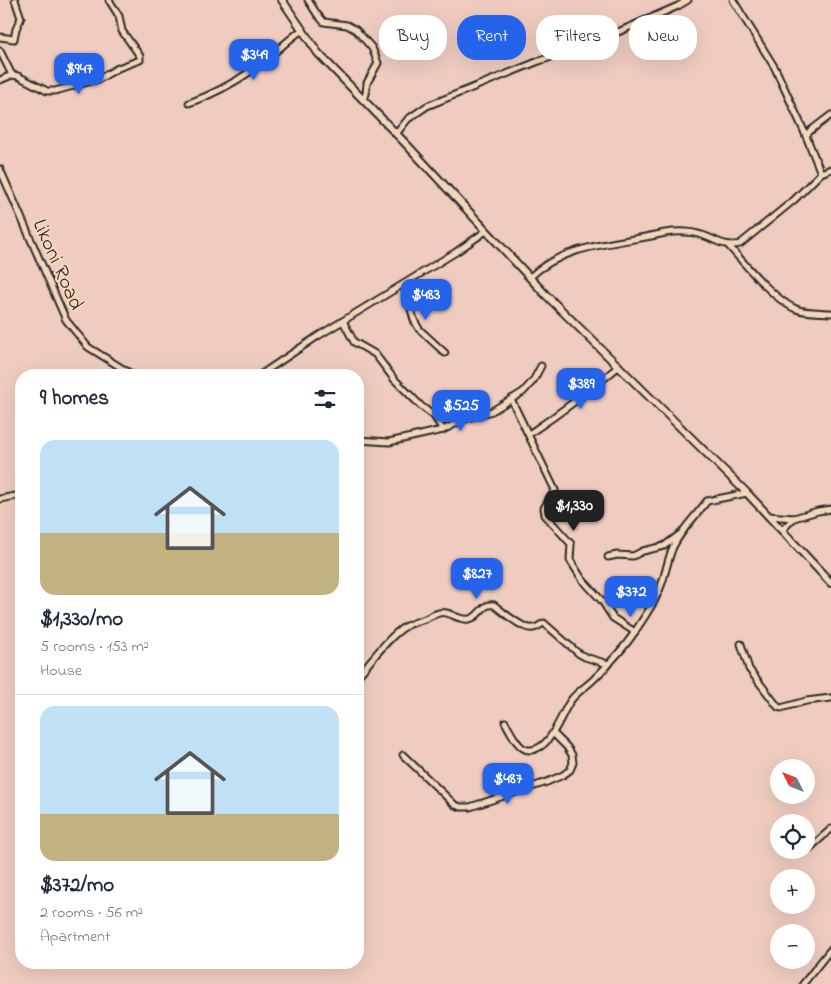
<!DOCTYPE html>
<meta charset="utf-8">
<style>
body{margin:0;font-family:"Indie Flower",sans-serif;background:#f6f6f7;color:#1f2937;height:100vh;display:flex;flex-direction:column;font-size:19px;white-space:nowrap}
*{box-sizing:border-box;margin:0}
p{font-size:16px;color:#747a83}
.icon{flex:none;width:28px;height:28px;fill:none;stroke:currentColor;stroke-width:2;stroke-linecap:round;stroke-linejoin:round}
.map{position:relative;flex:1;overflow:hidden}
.side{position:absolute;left:15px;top:369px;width:349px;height:600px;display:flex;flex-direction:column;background:#fff;border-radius:20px;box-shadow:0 5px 20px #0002}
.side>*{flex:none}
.hud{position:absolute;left:379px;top:15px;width:376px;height:45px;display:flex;gap:10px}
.needle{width:32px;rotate:312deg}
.buttons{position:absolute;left:770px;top:759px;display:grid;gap:10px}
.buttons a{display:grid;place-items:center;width:45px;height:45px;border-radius:50%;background:#fff;box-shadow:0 5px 20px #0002;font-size:25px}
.price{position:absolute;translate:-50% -42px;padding:0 11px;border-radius:10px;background:#2563eb;color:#fff;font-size:16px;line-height:32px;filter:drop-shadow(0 1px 2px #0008)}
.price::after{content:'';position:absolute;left:50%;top:30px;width:15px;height:11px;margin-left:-8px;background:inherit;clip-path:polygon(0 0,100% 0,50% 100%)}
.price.selected{background:#222;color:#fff}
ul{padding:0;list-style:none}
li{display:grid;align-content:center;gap:10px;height:265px;padding:0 25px}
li+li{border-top:1px solid #e0e1e3}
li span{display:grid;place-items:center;height:155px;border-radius:15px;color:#555}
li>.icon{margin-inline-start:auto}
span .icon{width:90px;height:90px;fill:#fffc;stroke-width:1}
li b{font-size:21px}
h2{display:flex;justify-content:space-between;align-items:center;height:60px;padding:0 25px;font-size:21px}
.pill{padding:0 18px;border-radius:20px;background:#fff;box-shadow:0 5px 20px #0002;font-size:18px;line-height:45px}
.pill.selected{background:#2563eb;color:#fff}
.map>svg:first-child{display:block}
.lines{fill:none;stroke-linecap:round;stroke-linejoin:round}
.minor-casing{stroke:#2b2b2b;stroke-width:9}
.tertiary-casing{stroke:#2b2b2b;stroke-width:10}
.minor{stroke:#f4d7ba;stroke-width:5}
.tertiary{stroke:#f4d7ba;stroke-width:6}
.labels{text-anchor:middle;stroke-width:4.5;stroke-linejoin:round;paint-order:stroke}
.street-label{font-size:21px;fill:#2b2b2b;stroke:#f4d7ba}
</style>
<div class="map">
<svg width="831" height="984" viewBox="0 0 831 984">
<rect width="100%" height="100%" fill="#f0ccc0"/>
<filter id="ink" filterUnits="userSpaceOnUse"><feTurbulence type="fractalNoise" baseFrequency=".02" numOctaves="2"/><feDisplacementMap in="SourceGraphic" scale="10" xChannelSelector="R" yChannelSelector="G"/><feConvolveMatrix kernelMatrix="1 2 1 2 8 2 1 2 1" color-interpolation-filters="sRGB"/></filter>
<g filter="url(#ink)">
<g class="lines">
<defs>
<g id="minor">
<polyline points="308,0 317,14 324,22 347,25 356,30 372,48 378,63 367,83 366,94 363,100"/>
<polyline points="733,0 775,68 804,131 821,173"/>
<polyline points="0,37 14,39 16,29 21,18 15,0"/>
<polyline points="0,51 12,75"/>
<polyline points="0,80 12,75 18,76 47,91 55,91 99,79 118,68 140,60 140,56 122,31 119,16 109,0"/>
<path d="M189,103c23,-8 45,-20 65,-34 17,-12 31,-27 48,-39"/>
<polyline points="396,134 408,119 427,106 539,61 588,45 678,6 688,0"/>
<polyline points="806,136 810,131 831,115"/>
<polyline points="0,169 66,320 88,347 133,375"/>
<path d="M728,245c17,19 46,55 68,64 10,4 24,3 35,4"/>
<path d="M530,277c36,-34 89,-33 135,-44 12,-2 25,-2 37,2 13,4 23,13 38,9l54,-44 27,-27 10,-4"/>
<polyline points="407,283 405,288 414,320 419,329 445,353"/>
<polyline points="343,321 354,342 375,354 394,379 421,406 434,416 443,430"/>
<polyline points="260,375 318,336 456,252 486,231"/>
<polyline points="511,399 555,490 544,508 545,515 571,544 570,560 582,579 602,601 613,618 635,632"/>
<path d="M529,434c31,-21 61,-43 90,-68"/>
<polyline points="358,440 389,442 443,430 465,419 492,411 523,392 533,381 541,366"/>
<polyline points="0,499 21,495"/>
<polyline points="768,516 794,518 818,511 831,509"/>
<polyline points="782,530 794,518"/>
<polyline points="608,557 617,555 633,556 643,551 664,546 679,535"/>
<polyline points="741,644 749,669 778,707 781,708 806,701 831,698"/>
<path d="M358,676c12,-14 32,-41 48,-50 6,-3 13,-5 19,-7 4,-2 9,-5 14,-6 10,-3 19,8 30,6 11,-1 12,-16 25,-14 8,6 29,25 39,23 4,0 8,-4 11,-5l34,30 7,4 23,7"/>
<path d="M505,722c5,8 13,28 24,28 22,1 32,-37 42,-50 6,-8 16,-14 23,-21 14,-14 29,-29 40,-46 10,-15 22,-32 28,-50 4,-12 6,-24 11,-36 8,-17 23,-31 34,-46l40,-8"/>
<polyline points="403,755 455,805 461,807 470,807 547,782 563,775 570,770 573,763 572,755 567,747 553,733"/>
<polyline points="810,848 831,829"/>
<polyline points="803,984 831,949"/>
</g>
<polyline id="tertiary" points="282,0 318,53 408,146 545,294 747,493 831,583"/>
</defs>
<use href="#minor" class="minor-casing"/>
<use href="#tertiary" class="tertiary-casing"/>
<use href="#minor" class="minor"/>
<use href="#tertiary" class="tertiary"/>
</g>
</g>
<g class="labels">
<g class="street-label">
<text transform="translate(59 264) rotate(66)" y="7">Likoni Road</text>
</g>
</g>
</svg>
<div class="buttons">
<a><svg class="needle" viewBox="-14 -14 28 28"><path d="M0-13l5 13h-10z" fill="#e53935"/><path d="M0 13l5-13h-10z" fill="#747a83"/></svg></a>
<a><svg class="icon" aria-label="locate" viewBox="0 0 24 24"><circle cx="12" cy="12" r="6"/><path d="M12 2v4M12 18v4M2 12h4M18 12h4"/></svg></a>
<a>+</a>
<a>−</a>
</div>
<b class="price" style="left:254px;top:81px">$349</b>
<b class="price" style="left:79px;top:95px">$947</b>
<b class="price" style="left:426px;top:321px">$483</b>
<b class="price" style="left:581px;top:410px">$389</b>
<b class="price" style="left:461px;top:432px">$525</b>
<b class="price selected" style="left:574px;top:532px">$1,330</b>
<b class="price" style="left:477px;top:600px">$827</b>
<b class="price" style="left:631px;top:618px">$372</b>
<b class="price" style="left:508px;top:805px">$487</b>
<div class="hud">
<a class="pill">Buy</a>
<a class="pill selected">Rent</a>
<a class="pill">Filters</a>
<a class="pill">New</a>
</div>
<section class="side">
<h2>9 homes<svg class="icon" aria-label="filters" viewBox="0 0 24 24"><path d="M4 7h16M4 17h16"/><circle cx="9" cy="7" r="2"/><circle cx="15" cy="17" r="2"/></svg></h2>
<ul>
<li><span style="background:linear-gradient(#bfe0f5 60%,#c2b280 0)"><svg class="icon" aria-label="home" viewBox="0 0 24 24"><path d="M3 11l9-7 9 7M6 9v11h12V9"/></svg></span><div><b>$1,330/mo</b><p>5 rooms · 153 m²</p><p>House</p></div></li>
<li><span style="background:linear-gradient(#bfe0f5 70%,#c2b280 0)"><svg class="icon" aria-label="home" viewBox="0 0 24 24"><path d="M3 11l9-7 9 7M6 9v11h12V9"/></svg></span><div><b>$372/mo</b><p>2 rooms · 56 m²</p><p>Apartment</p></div></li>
</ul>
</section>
</div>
